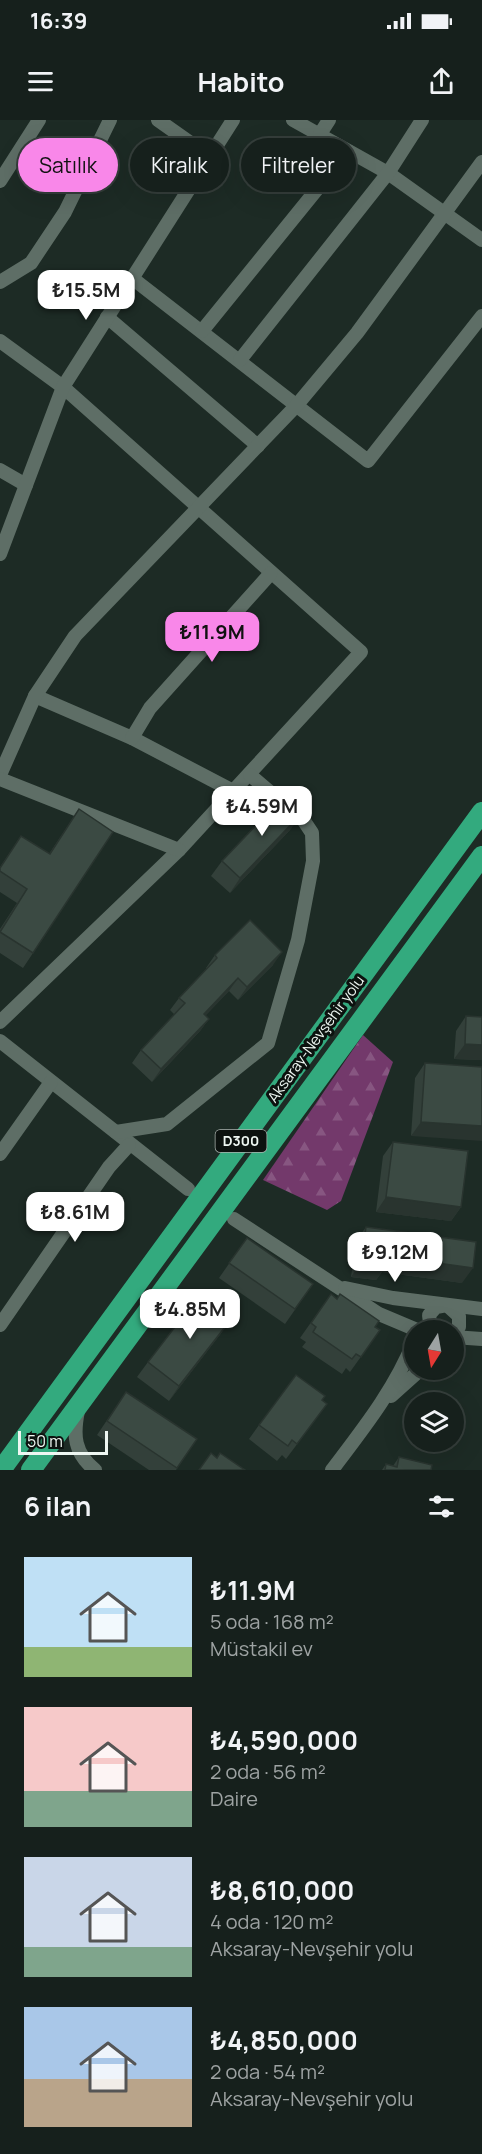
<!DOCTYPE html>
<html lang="tr">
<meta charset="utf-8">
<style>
body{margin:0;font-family:Manrope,sans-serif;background:#232d29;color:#f1f3f6;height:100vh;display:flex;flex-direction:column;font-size:22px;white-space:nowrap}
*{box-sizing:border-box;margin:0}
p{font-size:20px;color:#9ea3a3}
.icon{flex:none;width:33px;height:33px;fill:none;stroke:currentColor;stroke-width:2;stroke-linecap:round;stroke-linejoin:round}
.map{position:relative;height:1350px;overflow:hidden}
.side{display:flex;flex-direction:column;background:#16201c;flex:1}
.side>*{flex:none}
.top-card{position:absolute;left:18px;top:18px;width:447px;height:54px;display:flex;gap:12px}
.needle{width:39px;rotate:191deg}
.controls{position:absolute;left:404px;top:1200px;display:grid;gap:12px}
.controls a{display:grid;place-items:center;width:60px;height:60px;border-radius:50%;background:#16201c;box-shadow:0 6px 24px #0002,0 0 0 2px #353e3b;font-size:30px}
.scale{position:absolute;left:18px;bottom:15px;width:90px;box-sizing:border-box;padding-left:6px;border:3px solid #eef7f2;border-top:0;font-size:16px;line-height:21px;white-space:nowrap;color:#eef7f2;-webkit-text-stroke:4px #0c120f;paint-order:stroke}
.price{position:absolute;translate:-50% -51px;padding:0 14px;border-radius:12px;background:#fff;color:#222;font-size:20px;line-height:39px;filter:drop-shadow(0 2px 3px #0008)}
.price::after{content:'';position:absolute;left:50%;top:36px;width:18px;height:14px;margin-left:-9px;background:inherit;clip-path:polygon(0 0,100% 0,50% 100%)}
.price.active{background:#f987e9;color:#111}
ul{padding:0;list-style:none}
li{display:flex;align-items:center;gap:18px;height:150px;padding:0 24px}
li span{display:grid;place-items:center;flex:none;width:168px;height:120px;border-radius:0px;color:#555}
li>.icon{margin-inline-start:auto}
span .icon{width:72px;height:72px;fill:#fffc;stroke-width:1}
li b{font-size:26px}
h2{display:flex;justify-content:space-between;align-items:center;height:72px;padding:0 24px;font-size:26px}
.chip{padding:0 21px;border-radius:27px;background:#16201c;box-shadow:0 6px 24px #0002,0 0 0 2px #353e3b;font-size:21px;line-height:54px}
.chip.active{background:#f987e9;color:#111}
.status{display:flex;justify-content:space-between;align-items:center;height:42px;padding:0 30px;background:#16201c;direction:ltr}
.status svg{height:16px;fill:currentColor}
header{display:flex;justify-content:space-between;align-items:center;height:78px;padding:0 24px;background:#16201c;font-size:27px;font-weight:700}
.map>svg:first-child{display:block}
.forest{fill:url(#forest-firs)}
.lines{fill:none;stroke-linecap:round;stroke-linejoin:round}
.minor{stroke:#5e6e66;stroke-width:14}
.highway{stroke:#33aa7e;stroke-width:20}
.wall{fill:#33403a}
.shaded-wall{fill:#29342f}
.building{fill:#3b4a43;stroke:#29342f;stroke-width:1.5}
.labels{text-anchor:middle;stroke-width:6;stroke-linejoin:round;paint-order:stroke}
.shield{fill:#0c120f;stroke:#aab2ae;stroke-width:1.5}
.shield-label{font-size:14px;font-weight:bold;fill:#eef7f2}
.street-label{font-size:15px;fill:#eef7f2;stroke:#0c120f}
</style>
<div class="status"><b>16:39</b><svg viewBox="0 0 49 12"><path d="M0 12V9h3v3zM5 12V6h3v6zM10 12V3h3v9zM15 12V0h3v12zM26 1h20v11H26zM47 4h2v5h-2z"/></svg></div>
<header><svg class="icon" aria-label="menu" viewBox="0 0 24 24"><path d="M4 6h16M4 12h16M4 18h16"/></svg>Habito<svg class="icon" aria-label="share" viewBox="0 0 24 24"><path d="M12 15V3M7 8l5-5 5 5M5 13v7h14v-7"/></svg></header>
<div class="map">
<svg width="482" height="1350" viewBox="0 0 482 1350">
<defs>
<pattern id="forest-firs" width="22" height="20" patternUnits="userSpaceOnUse" patternTransform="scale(1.5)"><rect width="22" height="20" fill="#73396b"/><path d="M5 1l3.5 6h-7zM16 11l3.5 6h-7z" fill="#875681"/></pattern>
</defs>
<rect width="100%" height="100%" fill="#1d2b25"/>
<polygon class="forest" points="363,915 393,942 341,1081 327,1090 263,1060"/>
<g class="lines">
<g class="minor">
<polyline points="158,0 209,36"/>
<polyline points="293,0 388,53 482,120"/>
<polyline points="320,14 329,0"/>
<polyline points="0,61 39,0"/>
<polyline points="132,158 368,341 482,196"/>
<polyline points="0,162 31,143 65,92 110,0"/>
<polyline points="107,197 258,326"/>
<polyline points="202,211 348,31"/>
<polyline points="0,221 63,267 361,532 179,730 0,902"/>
<polyline points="240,240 388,53 422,0"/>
<polyline points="0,350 26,365"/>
<polyline points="0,434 63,267 233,0"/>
<polyline points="35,576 132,618 235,672"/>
<polyline points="132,618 150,588 271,453"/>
<polyline points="0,655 35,576 75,516 296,286 357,213 482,42"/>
<polyline points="0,659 179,730"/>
<polyline points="0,921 188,1069"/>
<polyline points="116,1012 167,1004 268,923 298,820 313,741 312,713 304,701 250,655"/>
<polyline points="0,1034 51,962"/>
<polyline points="234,1099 379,1194 417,1210"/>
<polyline points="345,1168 393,1178 482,1189"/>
<polyline points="0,1205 109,1047 129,1025"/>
<polyline points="431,1210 429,1195 436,1187 447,1185 459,1196 459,1207 453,1214"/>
<polyline points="453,1217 482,1219"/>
<polyline points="391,1276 420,1250"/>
<path d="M78,1291c-5,24 -4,42 17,59"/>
<path d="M332,1350c31,-41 63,-81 82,-129"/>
</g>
<g class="highway">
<polyline points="1,1350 482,692"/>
<polyline points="31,1350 482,736"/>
</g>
</g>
<g class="wall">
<polygon points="79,689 33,833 23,848 0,833 0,809 17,783 0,772 0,747 21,716 49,734"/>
<polygon points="291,709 230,773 211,756 222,741"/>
<polygon points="215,835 273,845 238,880 229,871 205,895 209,899 200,911 152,962 132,943 141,930 175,895 170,890 179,878 207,849 206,848"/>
<polygon points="466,896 482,940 454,939 456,911"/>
<polygon points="425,943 482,947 411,1016 415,958"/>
<polygon points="393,1022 461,1087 451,1101 376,1092 383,1036"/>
<polygon points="366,1107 462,1163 382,1152 376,1160 351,1157 356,1121"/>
<polygon points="247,1118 313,1164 285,1204 219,1158"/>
<polygon points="331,1174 380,1210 350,1252 346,1248 342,1254 302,1227 306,1222 300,1218"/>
<polygon points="222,1212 169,1281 137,1257 148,1242"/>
<polygon points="126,1272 197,1319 176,1350 149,1350 97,1315"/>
<polygon points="322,1280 316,1299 286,1339 282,1335 277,1341 249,1319 259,1305"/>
<polygon points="399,1337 431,1350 382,1350 386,1344 393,1346"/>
</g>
<g class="shaded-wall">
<polygon points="301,694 291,709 230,773 240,758"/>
<polygon points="282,832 273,845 238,880 247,867"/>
<polygon points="238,858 229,871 195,907 204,894"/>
<polygon points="209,899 200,911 152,962 161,949"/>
<polygon points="465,924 482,925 482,940 454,939"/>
<polygon points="421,1002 482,1006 482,1021 411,1016"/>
<polygon points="386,1077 461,1087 451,1101 376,1092"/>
<polygon points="388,1136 473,1148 462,1163 382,1152 376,1160 351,1157 361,1142"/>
<polygon points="232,1198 222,1212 169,1281 179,1266"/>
</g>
<g class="building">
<polygon points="283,677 301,694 240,758 222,741"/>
<polygon points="79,689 113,712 33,833 0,812 27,769 0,751 0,748 21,716 50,734"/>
<polygon points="250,800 282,832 247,867 238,858 204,894 209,899 161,949 141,930 185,883 179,878 217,838 215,835"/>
<polygon points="466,896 482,897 482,925 465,924"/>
<polygon points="425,943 482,947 482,1006 421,1002"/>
<polygon points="393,1022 468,1031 461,1087 386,1077"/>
<polygon points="366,1107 476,1122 473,1148 388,1136 386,1146 361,1142"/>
<polygon points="247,1118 313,1164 295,1189 229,1143"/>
<polygon points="201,1173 232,1198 179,1266 148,1242"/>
<polygon points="331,1174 337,1179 340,1174 379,1201 375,1207 380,1210 361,1237 356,1234 352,1239 313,1212 316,1207 311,1203"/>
<polygon points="296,1255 325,1276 322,1280 327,1284 297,1324 292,1320 288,1326 259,1305"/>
<polygon points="126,1272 197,1319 177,1348 107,1301"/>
<polygon points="211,1333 217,1338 220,1333 245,1350 199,1350"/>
<polygon points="399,1337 432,1345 431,1350 385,1350 386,1344 397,1347"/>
</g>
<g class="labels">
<rect class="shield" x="215.5" y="1010" width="51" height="22" rx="4.5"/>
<g class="shield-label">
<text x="241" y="1026">D300</text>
</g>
<g class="street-label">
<text transform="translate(316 919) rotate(-54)" y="5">Aksaray-Nevşehir yolu</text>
</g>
</g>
</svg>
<div class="controls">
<a><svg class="needle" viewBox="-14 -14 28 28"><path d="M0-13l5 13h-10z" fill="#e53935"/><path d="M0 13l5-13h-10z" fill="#9ea3a3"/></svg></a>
<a><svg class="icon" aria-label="layers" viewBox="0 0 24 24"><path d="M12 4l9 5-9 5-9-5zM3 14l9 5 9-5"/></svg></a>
</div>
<div class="scale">50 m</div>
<b class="price" style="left:86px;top:201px">₺15.5M</b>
<b class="price active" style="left:212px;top:543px">₺11.9M</b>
<b class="price" style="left:262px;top:717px">₺4.59M</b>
<b class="price" style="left:75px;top:1123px">₺8.61M</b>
<b class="price" style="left:395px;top:1163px">₺9.12M</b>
<b class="price" style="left:190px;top:1220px">₺4.85M</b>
<div class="top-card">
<a class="chip active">Satılık</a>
<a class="chip">Kiralık</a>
<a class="chip">Filtreler</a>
</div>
</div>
<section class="side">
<h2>6 ilan<svg class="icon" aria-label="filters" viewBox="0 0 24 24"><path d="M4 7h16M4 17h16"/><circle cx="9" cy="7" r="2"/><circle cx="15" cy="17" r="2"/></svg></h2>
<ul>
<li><span style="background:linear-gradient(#bfe0f5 75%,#8fb573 0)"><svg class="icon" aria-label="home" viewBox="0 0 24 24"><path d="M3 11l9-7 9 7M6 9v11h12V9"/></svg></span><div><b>₺11.9M</b><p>5 oda · 168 m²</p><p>Müstakil ev</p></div></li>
<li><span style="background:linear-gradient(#f6c9c9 70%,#7fa58c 0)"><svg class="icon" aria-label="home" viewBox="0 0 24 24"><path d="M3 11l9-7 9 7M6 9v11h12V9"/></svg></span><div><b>₺4,590,000</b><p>2 oda · 56 m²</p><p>Daire</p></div></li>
<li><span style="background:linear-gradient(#c9d6e8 75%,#7fa58c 0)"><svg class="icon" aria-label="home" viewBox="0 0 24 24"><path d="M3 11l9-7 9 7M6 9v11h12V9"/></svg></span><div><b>₺8,610,000</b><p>4 oda · 120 m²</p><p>Aksaray-Nevşehir yolu</p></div></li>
<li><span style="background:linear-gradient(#a9c7e8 60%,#b9a48a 0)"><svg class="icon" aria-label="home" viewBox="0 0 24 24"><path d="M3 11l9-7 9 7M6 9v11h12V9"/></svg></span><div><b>₺4,850,000</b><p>2 oda · 54 m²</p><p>Aksaray-Nevşehir yolu</p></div></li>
</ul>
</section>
